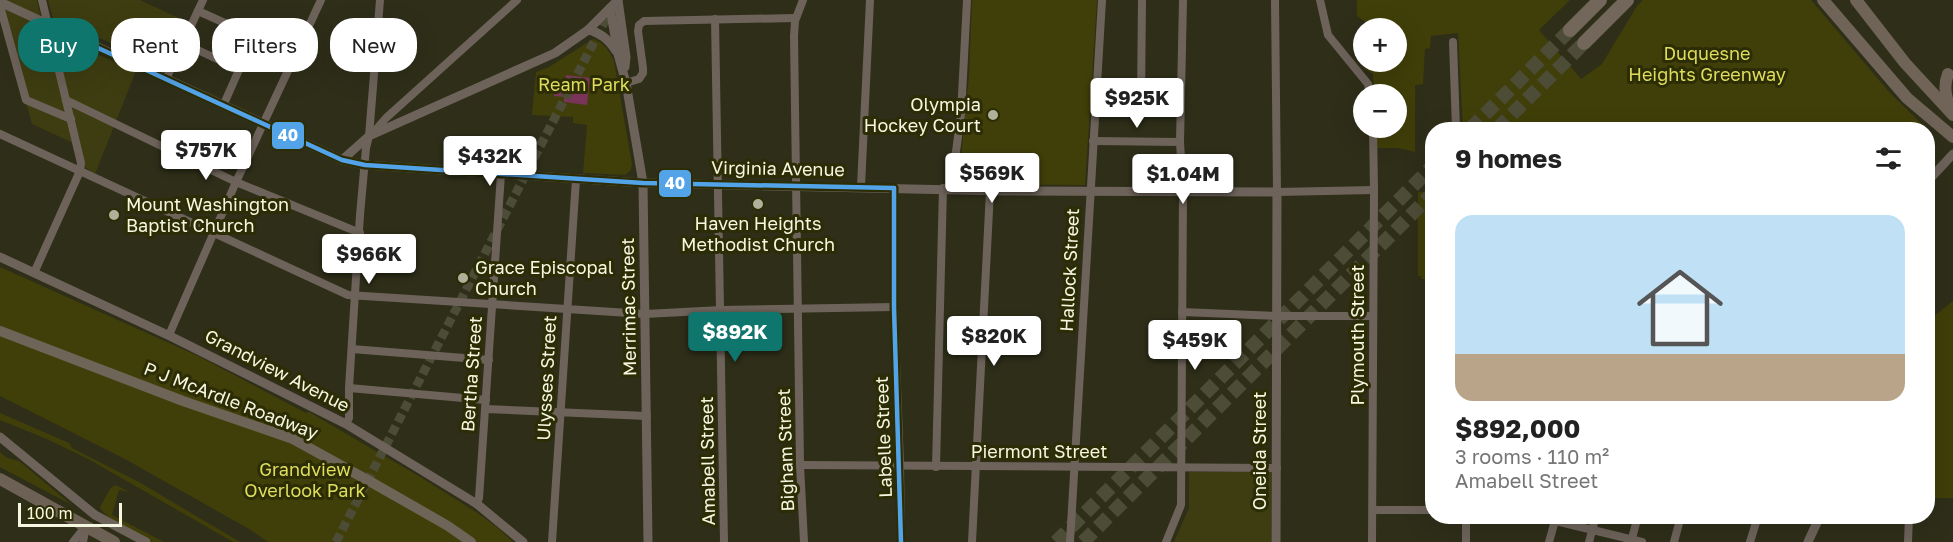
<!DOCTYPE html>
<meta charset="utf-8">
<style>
body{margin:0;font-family:"Golos Text",sans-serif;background:#f2f2f2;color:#222;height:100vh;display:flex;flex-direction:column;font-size:22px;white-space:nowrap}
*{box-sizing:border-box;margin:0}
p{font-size:20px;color:#767676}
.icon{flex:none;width:33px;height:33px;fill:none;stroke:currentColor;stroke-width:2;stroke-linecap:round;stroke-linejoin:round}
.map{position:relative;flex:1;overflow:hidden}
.details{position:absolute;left:1425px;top:122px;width:510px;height:402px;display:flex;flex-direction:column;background:#fff;border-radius:24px;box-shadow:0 6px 24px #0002}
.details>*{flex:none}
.banner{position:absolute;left:18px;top:18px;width:570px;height:54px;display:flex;gap:12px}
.fabs{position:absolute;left:1353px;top:18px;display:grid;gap:12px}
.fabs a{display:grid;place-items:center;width:54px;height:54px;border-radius:50%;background:#fff;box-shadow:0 6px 24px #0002;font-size:30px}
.scale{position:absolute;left:18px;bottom:15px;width:104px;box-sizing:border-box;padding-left:6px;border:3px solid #f6f7e1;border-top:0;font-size:16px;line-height:21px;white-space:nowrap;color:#f6f7e1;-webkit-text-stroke:4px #2c2c05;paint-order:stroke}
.price{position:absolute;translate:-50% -51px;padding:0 14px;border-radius:6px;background:#fff;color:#222;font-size:20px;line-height:39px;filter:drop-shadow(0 2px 3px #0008)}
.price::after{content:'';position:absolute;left:50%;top:36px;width:18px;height:14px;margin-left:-9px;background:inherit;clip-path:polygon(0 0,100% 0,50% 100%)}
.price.current{background:#0f766e;color:#fff}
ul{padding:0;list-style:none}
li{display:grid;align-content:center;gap:12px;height:318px;padding:0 30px}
li span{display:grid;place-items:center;height:186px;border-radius:18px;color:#555}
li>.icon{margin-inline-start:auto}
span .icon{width:108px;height:108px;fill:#fffc;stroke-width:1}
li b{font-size:26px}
h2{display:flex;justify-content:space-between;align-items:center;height:72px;padding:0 30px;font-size:26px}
.pill{padding:0 21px;border-radius:24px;background:#fff;box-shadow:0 6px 24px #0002;font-size:21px;line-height:54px}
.pill.current{background:#0f766e;color:#fff}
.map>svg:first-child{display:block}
.built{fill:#3e3d11}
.green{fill:#403f09}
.water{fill:#7a3359}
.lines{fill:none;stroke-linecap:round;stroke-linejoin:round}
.tertiary-tunnel{stroke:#4c4c37;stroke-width:9;stroke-dasharray:9 4.5;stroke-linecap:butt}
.motorway-tunnel{stroke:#4c4c37;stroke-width:14;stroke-dasharray:14 7;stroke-linecap:butt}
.minor{stroke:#6d635a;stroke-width:8}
.tertiary{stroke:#6d635a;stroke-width:9}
.secondary{stroke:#6f6458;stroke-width:10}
.primary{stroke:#6c6154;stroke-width:12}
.trunk{stroke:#6f6457;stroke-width:12}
.motorway{stroke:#72675a;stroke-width:14}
.bus-1-casing{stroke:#2c2c05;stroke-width:9}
.bus-1{stroke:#53a3e8;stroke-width:4.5}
.poi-dot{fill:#b0b19b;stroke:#2c2c05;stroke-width:2}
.labels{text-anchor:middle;stroke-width:6;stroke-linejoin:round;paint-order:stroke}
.park-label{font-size:18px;fill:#dfdd5c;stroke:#2c2c05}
.poi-label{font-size:18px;fill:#f6f7e1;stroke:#2c2c05;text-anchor:start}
.street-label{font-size:18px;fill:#f6f7e1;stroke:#2c2c05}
.line-badge{stroke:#2c2c05;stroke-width:2}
.badge-label{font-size:16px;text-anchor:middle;font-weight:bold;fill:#fff}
</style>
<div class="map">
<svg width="1953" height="542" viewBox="0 0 1953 542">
<rect width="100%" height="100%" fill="#2e2e19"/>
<g class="built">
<polygon points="0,0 37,0 44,32 136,71 95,174 77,162 73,143 32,124 0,11"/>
<polygon points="48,0 140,0 187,22 166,67 53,18"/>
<polygon points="1189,472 1271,472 1271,542 1174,542 1189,508"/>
</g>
<g class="green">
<polygon points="972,0 1097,0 1085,185 961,184 962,179 959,179 969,75"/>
<polygon points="1357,0 1570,0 1539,30 1581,79 1602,64 1637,6 1643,0 1811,0 1890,93 1927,129 1463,129 1458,33 1431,36 1430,48 1425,49 1423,84 1415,85 1415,152 1399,148 1377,148 1376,128 1396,128 1396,94 1374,94 1373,74 1365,69 1365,62 1396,62 1396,28 1373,28 1373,27 1357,16"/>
<path d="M593,39c11,3 16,12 21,22l18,103 -1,6 -6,5 -42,-2 4,-48 -14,-2v-6l-41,-2 4,-43 13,-5z"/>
<polygon points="1418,192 1432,192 1432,279 1421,279 1421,276 1418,276"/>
<polygon points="0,267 198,356 306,413 309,412 422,478 476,512 498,528 513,542 268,542 249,529 125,459 0,396"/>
<polygon points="1953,301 1953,498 1928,498 1928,321"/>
<polygon points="0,413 69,443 72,448 139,482 240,542 233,542 90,460 49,440 0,420"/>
<polygon points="0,452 7,458 19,461 72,505 0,467"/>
<path d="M115,485l15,7 -11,-2 -7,25 52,27c-3,0 -7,0 -10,0 -11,-2 -51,-25 -54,-35l10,-18z"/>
</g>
<polygon class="water" points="566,75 590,78 587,105 564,102 564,97 554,96 556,80 565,81"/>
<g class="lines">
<polyline class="tertiary-tunnel" points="336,542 612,7"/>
<g class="motorway-tunnel">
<polyline points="1470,129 1570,30"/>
<polyline points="1497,129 1584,43"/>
<polyline points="1056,542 1432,167"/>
<polyline points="1083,542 1432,194"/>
</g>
<g class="minor">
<polyline points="803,0 795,21 794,36 800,465 804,542"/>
<polyline points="1275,0 1277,192 1374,190"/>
<polyline points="1320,0 1328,35 1368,84 1370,94"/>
<polyline points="0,6 26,100 71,119"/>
<polyline points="198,11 254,36 223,106"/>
<polyline points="715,19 724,542"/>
<polyline points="1453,42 1456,129"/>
<polyline points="183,43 219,60"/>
<polyline points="166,79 203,0"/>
<polyline points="626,83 639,79 643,73 643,68 638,31 639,25 644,21 795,18"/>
<polyline points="66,100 236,182 360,233"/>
<polyline points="1141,100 1142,0"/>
<polyline points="373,133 386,118 517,0"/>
<polyline points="0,134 348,295 645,314 721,310 894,307"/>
<polyline points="1093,141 1180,142"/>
<polyline points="861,186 870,0"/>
<polyline points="894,188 894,307 900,465 901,542"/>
<polyline points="951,189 961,114 967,0"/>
<polyline points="34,273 80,171 81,163 42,0"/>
<polyline points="1182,312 1278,316 1373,316"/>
<polyline points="169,335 236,182 321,0"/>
<polyline points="352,349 489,360"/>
<polyline points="349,388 486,400"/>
<polyline points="485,409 647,416"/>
<polyline points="346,424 349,418 349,388 360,215 366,148 369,136 380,0"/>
<polyline points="800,465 1277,468"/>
<polyline points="936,467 943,188"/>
<polyline points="477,504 479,498 501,174"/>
<polyline points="1373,510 1432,510"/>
<polyline points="1535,516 1642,542"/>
<polyline points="73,542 86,526"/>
<polyline points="83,542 86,526"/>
<polyline points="552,542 576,179"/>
<polyline points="972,542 990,191"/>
<polyline points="1070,542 1102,0"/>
<polyline points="1166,542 1181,505 1183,192 1180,142 1183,0"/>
<polyline points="1372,542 1374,190 1373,128"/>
<polyline points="1466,542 1466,516"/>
<polyline points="1549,542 1556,517"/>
<polyline points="1589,542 1596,516"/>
<polyline points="1631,542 1638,516"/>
<polyline points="1674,542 1681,516"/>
<polyline points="1750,542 1758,516"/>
<polyline points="1908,542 1909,516"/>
</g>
<g class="tertiary">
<polyline points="618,0 626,57 625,67"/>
<polyline points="0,2 342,160 365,165 643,183 1003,191 1277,192 1276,542"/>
<polyline points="610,8 618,54 626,83 643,183 648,542"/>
<path d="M588,30c12,2 21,10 28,21"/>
<polyline points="342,160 369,136 555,53 588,30 618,0"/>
<polyline points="1928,181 1953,154"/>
<polyline points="0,257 172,337 346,424 477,504 523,542"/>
<polyline points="0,437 95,515 146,542"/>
<polyline points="1808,542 1820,516"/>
</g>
<polyline class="secondary" points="0,331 183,401 293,439 371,482 448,526 471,542"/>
<polyline class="primary" points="0,479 114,542"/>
<g class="trunk">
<polyline points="1823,0 1907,98 1953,137"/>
<polyline points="1856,0 1905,63 1953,115"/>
<path d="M1948,74c-5,13 -2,24 3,37"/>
</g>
<g class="motorway">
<polyline points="1570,30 1600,0"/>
<polyline points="1584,43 1627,0"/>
</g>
<defs>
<g id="bus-1">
<polyline points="48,25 342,160 365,165 643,183 894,188"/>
<polyline points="894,188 894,307 901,542"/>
</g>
</defs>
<use href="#bus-1" class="bus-1-casing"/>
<use href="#bus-1" class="bus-1"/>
</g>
<g class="poi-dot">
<circle cx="993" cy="115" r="6"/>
<circle cx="758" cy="204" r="6"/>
<circle cx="114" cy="215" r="6"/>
<circle cx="463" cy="278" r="6"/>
</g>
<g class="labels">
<g class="park-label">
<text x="1707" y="60">Duquesne<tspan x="1707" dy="21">Heights Greenway</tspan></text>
<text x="584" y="91">Ream Park</text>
<text x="305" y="476">Grandview<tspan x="305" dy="21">Overlook Park</tspan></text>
</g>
<g class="poi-label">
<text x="981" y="111" text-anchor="end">Olympia<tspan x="981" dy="21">Hockey Court</tspan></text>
<text x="126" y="211">Mount Washington<tspan x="126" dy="21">Baptist Church</tspan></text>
<text x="758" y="230" text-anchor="middle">Haven Heights<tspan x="758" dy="21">Methodist Church</tspan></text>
<text x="475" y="274">Grace Episcopal<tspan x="475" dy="21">Church</tspan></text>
</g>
<g class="street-label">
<text transform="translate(778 169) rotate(1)" y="6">Virginia Avenue</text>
<text transform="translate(1070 270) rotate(-87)" y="6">Hallock Street</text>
<text transform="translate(629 307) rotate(-91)" y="6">Merrimac Street</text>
<text transform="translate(1358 335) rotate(-90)" y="6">Plymouth Street</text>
<text transform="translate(277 371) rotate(27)" y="6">Grandview Avenue</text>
<text transform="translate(472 374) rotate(-86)" y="6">Bertha Street</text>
<text transform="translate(547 378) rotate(-87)" y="6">Ulysses Street</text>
<text transform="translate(231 401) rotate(21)" y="6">P J McArdle Roadway</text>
<text transform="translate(884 437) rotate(-92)" y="6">Labelle Street</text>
<text transform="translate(786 450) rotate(-92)" y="6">Bigham Street</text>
<text transform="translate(1260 451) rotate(-90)" y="6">Oneida Street</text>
<text x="1039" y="458">Piermont Street</text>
<text transform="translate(708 461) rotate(-91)" y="6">Amabell Street</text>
</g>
</g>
<g class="line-badge">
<rect x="271" y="121" width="34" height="29" rx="6" fill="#53a3e8"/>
<rect x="658" y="169" width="34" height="29" rx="6" fill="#53a3e8"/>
</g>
<g class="badge-label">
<text x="288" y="141">40</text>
<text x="675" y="189">40</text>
</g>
</svg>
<div class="fabs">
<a>+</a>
<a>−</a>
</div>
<div class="scale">100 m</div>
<b class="price" style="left:1137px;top:129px">$925K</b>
<b class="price" style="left:206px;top:181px">$757K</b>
<b class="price" style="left:490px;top:187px">$432K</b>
<b class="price" style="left:992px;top:204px">$569K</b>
<b class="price" style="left:1183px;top:205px">$1.04M</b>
<b class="price" style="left:369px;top:285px">$966K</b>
<b class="price current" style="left:735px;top:363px">$892K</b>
<b class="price" style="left:994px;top:367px">$820K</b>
<b class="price" style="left:1195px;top:371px">$459K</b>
<div class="banner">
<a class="pill current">Buy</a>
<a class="pill">Rent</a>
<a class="pill">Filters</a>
<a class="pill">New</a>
</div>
<section class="details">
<h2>9 homes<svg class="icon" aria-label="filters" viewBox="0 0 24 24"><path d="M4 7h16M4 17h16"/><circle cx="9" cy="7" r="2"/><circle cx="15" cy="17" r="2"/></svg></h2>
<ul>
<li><span style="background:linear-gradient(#bfe0f5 75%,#b9a48a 0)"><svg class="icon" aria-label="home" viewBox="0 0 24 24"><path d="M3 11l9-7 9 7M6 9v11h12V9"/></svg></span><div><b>$892,000</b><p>3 rooms · 110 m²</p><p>Amabell Street</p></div></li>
</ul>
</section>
</div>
